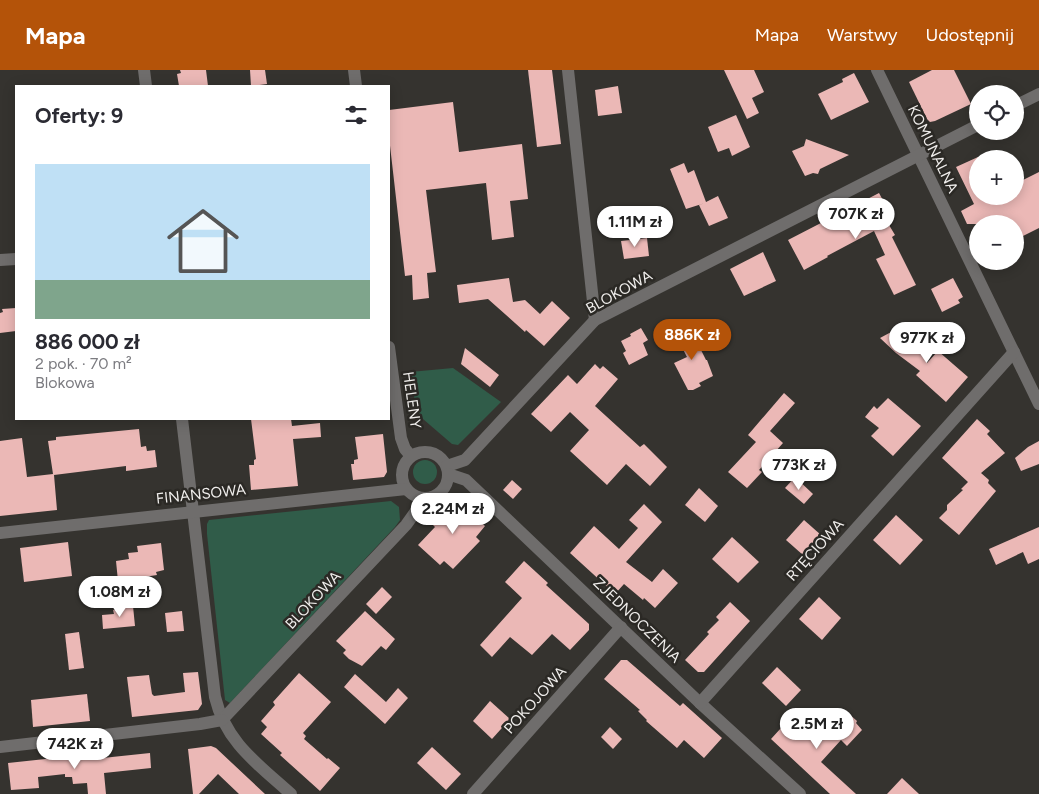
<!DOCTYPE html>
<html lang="pl">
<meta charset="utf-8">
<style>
body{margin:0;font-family:Figtree,sans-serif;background:#f2f2f3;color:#2b2b33;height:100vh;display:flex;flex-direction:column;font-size:19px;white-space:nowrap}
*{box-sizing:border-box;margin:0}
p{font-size:16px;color:#7c7c81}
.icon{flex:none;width:28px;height:28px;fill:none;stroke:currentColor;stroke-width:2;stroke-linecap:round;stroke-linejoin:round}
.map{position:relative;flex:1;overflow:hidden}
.side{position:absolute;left:15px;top:15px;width:375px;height:335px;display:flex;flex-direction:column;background:#fff;border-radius:0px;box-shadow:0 2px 12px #0003}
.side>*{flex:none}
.controls{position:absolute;left:969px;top:15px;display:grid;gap:10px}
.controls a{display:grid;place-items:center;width:55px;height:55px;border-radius:50%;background:#fff;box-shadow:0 2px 12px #0003;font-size:25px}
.price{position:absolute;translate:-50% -42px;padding:0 11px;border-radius:18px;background:#fff;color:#222;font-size:16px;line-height:32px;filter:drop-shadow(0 1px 2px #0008)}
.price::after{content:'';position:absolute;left:50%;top:30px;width:15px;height:11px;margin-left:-8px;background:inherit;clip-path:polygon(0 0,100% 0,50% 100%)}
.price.active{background:#b45309;color:#fff}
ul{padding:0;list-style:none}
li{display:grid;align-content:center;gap:10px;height:265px;padding:0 20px}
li+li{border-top:1px solid #e1e1e2}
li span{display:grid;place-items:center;height:155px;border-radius:0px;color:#555}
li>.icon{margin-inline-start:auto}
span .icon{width:90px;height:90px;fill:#fffc;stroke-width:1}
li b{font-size:21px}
h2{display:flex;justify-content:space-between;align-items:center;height:60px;padding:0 20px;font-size:21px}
header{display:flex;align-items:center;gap:30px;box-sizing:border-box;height:70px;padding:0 25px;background:#b45309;color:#fff}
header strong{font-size:24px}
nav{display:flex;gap:28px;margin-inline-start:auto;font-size:18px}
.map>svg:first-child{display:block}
.green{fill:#305c49}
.building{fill:#ebb8b6}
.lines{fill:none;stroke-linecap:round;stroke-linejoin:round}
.minor{stroke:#6f6d6c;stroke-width:12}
.labels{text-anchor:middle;stroke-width:5;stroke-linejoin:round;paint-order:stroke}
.street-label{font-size:15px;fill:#f0eeec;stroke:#2b2925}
</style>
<header>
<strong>Mapa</strong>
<nav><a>Mapa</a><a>Warstwy</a><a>Udostępnij</a></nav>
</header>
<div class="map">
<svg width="1039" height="724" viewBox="0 0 1039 724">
<rect width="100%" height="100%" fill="#35332f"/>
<g class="green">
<polygon points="453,298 501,332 458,375 452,374 423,349 416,338 410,302"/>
<circle cx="425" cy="402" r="12"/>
<polygon points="391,431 399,437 400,450 395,457 230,633 225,630 207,464 207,454 209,450"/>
</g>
<g class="building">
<polygon points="180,0 206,0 208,16 179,16 177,4 181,3"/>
<polygon points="250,0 265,0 267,14 251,16"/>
<polygon points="528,0 552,0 561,74 537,77"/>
<polygon points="724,0 754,0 764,22 752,28 759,43 747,49"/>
<polygon points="932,0 954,0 971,34 935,51 930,52 927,49 909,12"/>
<polygon points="854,3 869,32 831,50 818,24 843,12 842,9"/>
<polygon points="618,16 622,43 598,46 595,20"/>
<polygon points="453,32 459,82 522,74 528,129 510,131 514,167 492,170 486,113 426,120 436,202 427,203 429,228 413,230 412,205 405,206 389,67 389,40"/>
<polygon points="736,45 750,77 732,86 729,78 718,82 708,57"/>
<polygon points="806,69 849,85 820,99 818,104 813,103 805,106 792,81 804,76"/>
<polygon points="978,87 978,126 1015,126 1015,114 1039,102 1039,158 1015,170 1015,154 967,154 961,141 974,134 956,97"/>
<polygon points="684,93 688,103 694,100 706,132 718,126 728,148 709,156 699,135 705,133 686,139 670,99"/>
<polygon points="879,123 892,147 886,150 895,165 892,167 916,215 894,225 876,189 885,185 874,161 827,186 828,187 804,200 788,170"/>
<polygon points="647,168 649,186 624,189 621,171"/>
<polygon points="763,182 776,211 744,226 730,199"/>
<polygon points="509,208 513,232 525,230 540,244 552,231 570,248 544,276 526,260 525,262 488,229 459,233 457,215"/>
<polygon points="953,208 963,227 958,230 960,233 942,242 931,219"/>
<polygon points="16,238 16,261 0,263 0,243 3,242 2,239"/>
<polygon points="906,254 927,293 938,281 968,307 946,332 916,305 920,301 896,283 880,268"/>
<polygon points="689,256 706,290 707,290 713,306 699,313 701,316 693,320 688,320 674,293 687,287 674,262"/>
<polygon points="641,258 648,270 643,273 648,285 629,295 623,283 626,281 621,271 631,266 630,264"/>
<polygon points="465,278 499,305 490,317 461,294"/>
<polygon points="595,294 600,299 603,296 618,309 595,336 640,377 644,374 667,397 650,416 626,394 607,415 570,381 589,360 570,342 551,362 531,344 568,305 577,314"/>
<polygon points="784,323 795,333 770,361 783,373 759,400 762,402 747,418 728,402 756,372 748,365"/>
<polygon points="888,328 921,356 893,386 871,366 879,358 865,347 874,336 877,339"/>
<polygon points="251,349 291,349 292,356 320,353 321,367 293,369 298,416 251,420 249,395 254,395 254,390 256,389"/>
<polygon points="977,349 990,361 987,364 1005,383 981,403 989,410 988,413 996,421 959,465 939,448 947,440 947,435 963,420 961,419 968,412 942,388"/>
<polygon points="139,359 141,377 146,376 147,381 155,380 157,397 126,401 126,396 54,405 57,440 0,446 0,371 22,368 27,407 53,404 48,371 56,370 56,367"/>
<polygon points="383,364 387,402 384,407 353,410 351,394 354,394 354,390 358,389 355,367"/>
<polygon points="1039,371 1039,394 1021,401 1015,388 1028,377"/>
<polygon points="795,407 813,424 804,434 785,418"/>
<polygon points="512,410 522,419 513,429 503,420"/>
<polygon points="699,418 718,436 705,452 685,435"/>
<polygon points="459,431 485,456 476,467 480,471 453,499 444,491 440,495 418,475 435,457 431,453 451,432"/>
<polygon points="644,434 662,452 626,492 652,512 663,499 678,513 655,538 644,528 643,530 624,514 615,524 570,483 594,456 619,479 638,458 629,450"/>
<polygon points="896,445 923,470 900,495 873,470"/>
<polygon points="804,450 821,465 803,485 786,470"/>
<polygon points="1039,457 1039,489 1028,494 1023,482 996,495 989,479"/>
<polygon points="732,467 759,492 738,513 712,489"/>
<polygon points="68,472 72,506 24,512 20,478"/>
<polygon points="161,473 164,500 156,502 157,505 118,511 116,491 129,489 128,483 138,482 137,476"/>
<polygon points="524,491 548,513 546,515 589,554 589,560 570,580 552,564 532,585 510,567 492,587 480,575 522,528 505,512"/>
<polygon points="382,517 392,527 376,544 366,534"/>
<polygon points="819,527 841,548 822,570 799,549"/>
<polygon points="730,532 750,551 704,602 698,602 685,590 709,564 707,562 719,550 716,547"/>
<polygon points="133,536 135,556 103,559 102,545 114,544 113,540 117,539 117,538"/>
<polygon points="182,541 184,561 167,562 165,543"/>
<polygon points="365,541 395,569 386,580 381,576 362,596 349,589 343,583 346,580 336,571"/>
<polygon points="79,562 84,598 69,600 65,564"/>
<polygon points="621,590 627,590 680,636 683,633 722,668 704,688 684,670 677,678 646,651 647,650 638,641 640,640 604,609"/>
<polygon points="777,597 801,620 786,636 762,613"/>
<polygon points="198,602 202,634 198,640 132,647 127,607 149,605 152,624 154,626 185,622 183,603"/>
<polygon points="299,603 331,632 303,663 306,666 304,669 327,689 328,688 340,698 320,721 280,685 282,683 261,664 267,657 261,651 275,635 273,632"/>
<polygon points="355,604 386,632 398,618 408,628 385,654 344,617"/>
<polygon points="87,624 90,651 33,657 31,630"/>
<polygon points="490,631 510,649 492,669 473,651"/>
<polygon points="848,643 857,651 856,653 862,660 847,676 841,670 821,692 856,724 830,724 771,669 791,647 820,673"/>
<polygon points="610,657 622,669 613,679 601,667"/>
<polygon points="211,676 216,678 265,724 239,724 218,704 199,724 193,724 188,679"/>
<polygon points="432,677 461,704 446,720 417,693"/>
<polygon points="150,683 151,698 104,703 106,724 88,724 87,713 73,714 72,707 65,707 65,704 38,707 39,718 11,720 8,693 92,684 93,689"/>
<polygon points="902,708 919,724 887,724"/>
</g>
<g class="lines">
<g class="minor">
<polyline points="144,0 146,16"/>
<polyline points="354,0 356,16"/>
<polyline points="568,0 595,250"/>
<polyline points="877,0 1039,334"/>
<polyline points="1015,36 1039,24"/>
<polyline points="0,190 16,189"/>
<polyline points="389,277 401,368 405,379 411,386"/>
<path d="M182,349l33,278c11,46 43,67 76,97"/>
<circle cx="425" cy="405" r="23"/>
<polyline points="447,396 465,390 595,250 978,55"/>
<polyline points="448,404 466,410 700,633 800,724"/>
<polyline points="0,463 406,419"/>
<polyline points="700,633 1014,282"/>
<polyline points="222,650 406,455 416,441 421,428"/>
<polyline points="0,677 200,654 222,650"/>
<polyline points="473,724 621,557"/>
</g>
</g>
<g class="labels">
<g class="street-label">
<text transform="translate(933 79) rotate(64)" y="5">KOMUNALNA</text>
<text transform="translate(619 222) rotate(-29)" y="5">BLOKOWA</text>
<text transform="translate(412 330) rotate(82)" y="5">HELENY</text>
<text transform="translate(201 424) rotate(-6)" y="5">FINANSOWA</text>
<text transform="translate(815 480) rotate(-48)" y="5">RTĘCIOWA</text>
<text transform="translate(313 530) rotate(-47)" y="5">BLOKOWA</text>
<text transform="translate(637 550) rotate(44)" y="5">ZJEDNOCZENIA</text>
<text transform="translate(535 630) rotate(-48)" y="5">POKOJOWA</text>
</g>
</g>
</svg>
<div class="controls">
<a><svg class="icon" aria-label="locate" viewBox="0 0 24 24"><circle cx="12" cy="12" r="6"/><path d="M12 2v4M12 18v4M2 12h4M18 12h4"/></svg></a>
<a>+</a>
<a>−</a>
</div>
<b class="price" style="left:856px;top:170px">707K zł</b>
<b class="price" style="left:635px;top:178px">1.11M zł</b>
<b class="price active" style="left:692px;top:291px">886K zł</b>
<b class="price" style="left:927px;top:294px">977K zł</b>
<b class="price" style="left:799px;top:421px">773K zł</b>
<b class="price" style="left:453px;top:465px">2.24M zł</b>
<b class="price" style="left:120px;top:548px">1.08M zł</b>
<b class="price" style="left:817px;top:680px">2.5M zł</b>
<b class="price" style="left:75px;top:700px">742K zł</b>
<section class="side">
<h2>Oferty: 9<svg class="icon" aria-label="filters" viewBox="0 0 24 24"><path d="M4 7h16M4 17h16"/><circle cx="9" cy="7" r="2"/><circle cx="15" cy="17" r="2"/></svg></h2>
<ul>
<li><span style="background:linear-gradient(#bfe0f5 75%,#7fa58c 0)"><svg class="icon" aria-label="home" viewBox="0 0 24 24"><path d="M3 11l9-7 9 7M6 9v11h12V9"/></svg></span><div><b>886 000 zł</b><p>2 pok. · 70 m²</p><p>Blokowa</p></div></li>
</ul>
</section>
</div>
